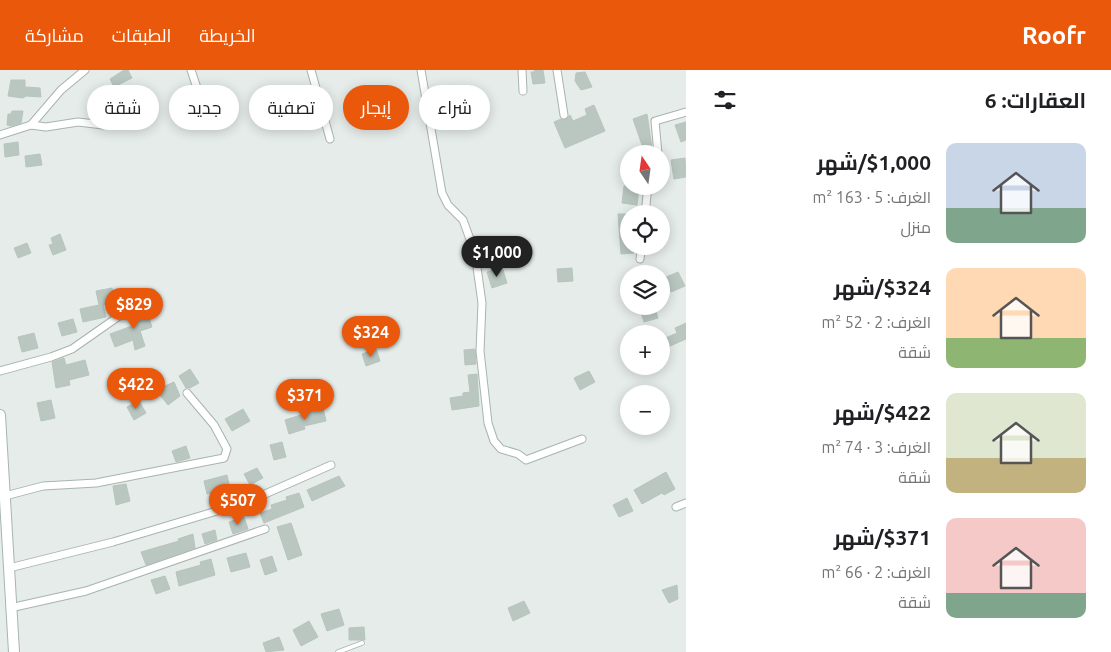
<!DOCTYPE html>
<html lang="ar">
<meta charset="utf-8">
<style>
body{margin:0;font-family:Ubuntu,Cairo,sans-serif;background:#f2f2f2;color:#202124;direction:rtl;height:100vh;display:flex;flex-direction:column;font-size:19px;white-space:nowrap}
*{box-sizing:border-box;margin:0}
p{font-size:16px;color:#757577}
.icon{flex:none;width:28px;height:28px;fill:none;stroke:currentColor;stroke-width:2;stroke-linecap:round;stroke-linejoin:round}
.map{position:relative;flex:1;overflow:hidden;direction:ltr}
.drawer{display:flex;flex-direction:column;background:#fff;width:425px}
.drawer>*{flex:none}
.guide{position:absolute;left:15px;top:15px;width:475px;height:45px;direction:rtl;display:flex;gap:10px}
.needle{width:32px;rotate:347deg}
.buttons{position:absolute;left:620px;top:75px;display:grid;gap:10px}
.buttons a{display:grid;place-items:center;width:50px;height:50px;border-radius:50%;background:#fff;box-shadow:0 2px 12px #0003;font-size:25px}
.price{position:absolute;translate:-50% -42px;padding:0 11px;border-radius:18px;background:#ea580c;color:#fff;font-size:16px;line-height:32px;filter:drop-shadow(0 1px 2px #0008)}
.price::after{content:'';position:absolute;left:50%;top:30px;width:15px;height:11px;margin-left:-8px;background:inherit;clip-path:polygon(0 0,100% 0,50% 100%)}
.price.current{background:#222;color:#fff}
ul{padding:0;list-style:none}
li{display:flex;align-items:center;gap:15px;height:125px;padding:0 25px}
li span{display:grid;place-items:center;flex:none;width:140px;height:100px;border-radius:10px;color:#555}
li>.icon{margin-inline-start:auto}
span .icon{width:60px;height:60px;fill:#fffc;stroke-width:1}
li b{font-size:21px}
h2{display:flex;justify-content:space-between;align-items:center;height:60px;padding:0 25px;font-size:21px}
.chip{padding:0 18px;border-radius:22px;background:#fff;box-shadow:0 2px 12px #0003;font-size:18px;line-height:45px}
.chip.current{background:#ea580c;color:#fff}
header{display:flex;align-items:center;gap:30px;box-sizing:border-box;height:70px;padding:0 25px;background:#ea580c;color:#fff}
header strong{font-size:24px}
nav{display:flex;gap:28px;margin-inline-start:auto;font-size:18px}
main{display:flex;flex:1;min-height:0}
.map>svg:first-child{display:block}
.building{fill:#bac7c1;stroke:#b8c5bf}
.lines{fill:none;stroke-linecap:round;stroke-linejoin:round}
.lane-casing{stroke:#a8b4af;stroke-width:5.5}
.street-casing{stroke:#a8b4af;stroke-width:9}
.secondary-casing{stroke:#a5b7af;stroke-width:12}
.lane{stroke:#fff;stroke-width:4}
.street{stroke:#fff;stroke-width:7}
.secondary{stroke:#fff;stroke-width:10}
</style>
<header>
<strong>Roofr</strong>
<nav><a>الخريطة</a><a>الطبقات</a><a>مشاركة</a></nav>
</header>
<main>
<section class="drawer">
<h2>العقارات: 6<svg class="icon" aria-label="filters" viewBox="0 0 24 24"><path d="M4 7h16M4 17h16"/><circle cx="9" cy="7" r="2"/><circle cx="15" cy="17" r="2"/></svg></h2>
<ul>
<li><span style="background:linear-gradient(#c9d6e8 65%,#7fa58c 0)"><svg class="icon" aria-label="home" viewBox="0 0 24 24"><path d="M3 11l9-7 9 7M6 9v11h12V9"/></svg></span><div><b>$1,000/شهر</b><p>الغرف: 5 · 163 m²</p><p>منزل</p></div></li>
<li><span style="background:linear-gradient(#ffd9b3 70%,#8fb573 0)"><svg class="icon" aria-label="home" viewBox="0 0 24 24"><path d="M3 11l9-7 9 7M6 9v11h12V9"/></svg></span><div><b>$324/شهر</b><p>الغرف: 2 · 52 m²</p><p>شقة</p></div></li>
<li><span style="background:linear-gradient(#dfe7d0 65%,#c2b280 0)"><svg class="icon" aria-label="home" viewBox="0 0 24 24"><path d="M3 11l9-7 9 7M6 9v11h12V9"/></svg></span><div><b>$422/شهر</b><p>الغرف: 3 · 74 m²</p><p>شقة</p></div></li>
<li><span style="background:linear-gradient(#f6c9c9 75%,#7fa58c 0)"><svg class="icon" aria-label="home" viewBox="0 0 24 24"><path d="M3 11l9-7 9 7M6 9v11h12V9"/></svg></span><div><b>$371/شهر</b><p>الغرف: 2 · 66 m²</p><p>شقة</p></div></li>
</ul>
</section>
<div class="map">
<svg width="686" height="582" viewBox="0 0 686 582">
<rect width="100%" height="100%" fill="#e5ece9"/>
<g class="building">
<polygon points="124,0 128,0 132,8 114,17 110,9"/>
<polygon points="534,0 543,0 545,13 533,14 531,2 535,2"/>
<polygon points="585,2 592,17 581,20 575,11 576,3"/>
<polygon points="11,10 25,10 25,17 40,18 41,27 26,26 23,28 8,26"/>
<polygon points="312,24 316,37 303,40 299,27"/>
<polygon points="594,35 605,61 565,78 554,52 561,49 565,50 570,45 573,51 587,45 585,39"/>
<polygon points="12,41 23,41 21,53 11,56 7,55 8,44 11,44"/>
<polygon points="647,44 652,78 644,81 633,49"/>
<polygon points="686,52 686,70 681,72 675,55"/>
<polygon points="18,72 19,85 5,87 4,74"/>
<polygon points="40,84 42,95 26,97 25,86"/>
<polygon points="685,88 686,107 674,109 671,90"/>
<polygon points="624,116 639,117 637,135 622,133"/>
<polygon points="618,144 628,144 629,176 634,176 634,183 621,184"/>
<polygon points="60,164 66,180 53,185 49,175 53,174 51,168"/>
<polygon points="27,173 31,183 18,188 14,178"/>
<polygon points="502,197 507,213 492,218 487,202"/>
<polygon points="572,198 573,211 558,212 557,199"/>
<polygon points="678,202 685,216 671,222 664,208"/>
<polygon points="112,218 115,232 103,235 106,247 83,252 80,239 99,235 96,221"/>
<polygon points="145,236 152,257 140,261 145,276 135,280 133,270 115,277 110,264 132,256 129,245"/>
<polygon points="639,236 654,236 658,248 644,252"/>
<polygon points="73,249 77,262 62,266 58,253"/>
<polygon points="686,253 686,269 661,280 661,270 677,263 675,258"/>
<polygon points="34,263 38,278 22,282 18,267"/>
<polygon points="376,279 380,291 366,296 362,284"/>
<polygon points="475,279 476,294 465,295 464,280"/>
<polygon points="64,288 66,295 85,290 89,305 69,310 70,315 56,318 52,292"/>
<polygon points="190,299 199,313 190,318 186,318 179,306"/>
<polygon points="589,301 595,312 580,320 574,308"/>
<polygon points="477,304 479,336 452,340 450,328 463,326 463,323 470,322 468,305"/>
<polygon points="174,312 180,326 168,335 156,320"/>
<polygon points="51,330 55,348 41,351 37,333"/>
<polygon points="139,331 146,343 134,350 127,337"/>
<polygon points="323,338 326,351 304,356 305,359 289,364 285,350"/>
<polygon points="243,339 250,351 232,361 225,349"/>
<polygon points="282,372 286,387 274,390 270,375"/>
<polygon points="186,376 190,388 176,392 172,381"/>
<polygon points="257,398 263,408 250,415 244,404"/>
<polygon points="666,402 675,419 664,425 662,423 642,434 634,420"/>
<polygon points="227,405 230,418 207,424 204,411"/>
<polygon points="339,406 345,416 312,431 307,420"/>
<polygon points="126,414 130,431 116,435 113,416"/>
<polygon points="299,423 304,437 264,453 260,443 272,439 271,435 287,430 286,427"/>
<polygon points="627,428 633,441 619,447 613,435"/>
<polygon points="244,447 248,459 233,464 229,452"/>
<polygon points="291,453 302,485 288,490 277,457"/>
<polygon points="215,460 217,470 205,474 202,464"/>
<polygon points="193,464 195,478 146,495 141,482 179,471 178,469"/>
<polygon points="246,483 250,497 231,502 227,488"/>
<polygon points="272,486 277,501 265,505 260,490"/>
<polygon points="211,489 215,505 179,516 176,502 201,495 200,492"/>
<polygon points="165,506 170,519 156,524 151,510"/>
<polygon points="677,515 678,529 669,533 662,520"/>
<polygon points="524,531 530,543 513,551 508,538"/>
<polygon points="339,539 344,555 327,561 321,544"/>
<polygon points="309,551 318,567 301,576 293,560"/>
<polygon points="364,557 365,570 349,570 349,558"/>
<polygon points="279,567 284,580 266,582 263,573"/>
</g>
<g class="lines">
<defs>
<polyline id="lane" points="338,582 362,573"/>
<g id="street">
<polyline points="191,0 209,54"/>
<polyline points="311,0 330,69"/>
<polyline points="421,0 442,123 448,135 463,150 475,183 482,233 480,281 488,353 494,371 501,379 518,384 526,390 582,369"/>
<polyline points="522,0 523,21"/>
<polyline points="557,0 564,45"/>
<polyline points="31,55 46,57 78,52 103,55 142,46"/>
<polyline points="0,65 31,55 61,20 85,0"/>
<polyline points="658,84 655,51 686,42"/>
<polyline points="645,144 648,116"/>
<polyline points="640,189 642,176"/>
<polyline points="0,301 51,287 72,279 152,223"/>
<polyline points="5,426 43,416 96,413 224,388 227,379 214,355 187,323"/>
<polyline points="676,437 686,433"/>
<polyline points="9,498 113,472 247,432 331,395"/>
<polyline points="10,538 86,521 265,459"/>
</g>
<polyline id="secondary" points="0,345 14,582"/>
</defs>
<use href="#lane" class="lane-casing"/>
<use href="#street" class="street-casing"/>
<use href="#secondary" class="secondary-casing"/>
<use href="#lane" class="lane"/>
<use href="#street" class="street"/>
<use href="#secondary" class="secondary"/>
</g>
</svg>
<div class="buttons">
<a><svg class="needle" viewBox="-14 -14 28 28"><path d="M0-13l5 13h-10z" fill="#e53935"/><path d="M0 13l5-13h-10z" fill="#757577"/></svg></a>
<a><svg class="icon" aria-label="locate" viewBox="0 0 24 24"><circle cx="12" cy="12" r="6"/><path d="M12 2v4M12 18v4M2 12h4M18 12h4"/></svg></a>
<a><svg class="icon" aria-label="layers" viewBox="0 0 24 24"><path d="M12 4l9 5-9 5-9-5zM3 14l9 5 9-5"/></svg></a>
<a>+</a>
<a>−</a>
</div>
<b class="price current" style="left:497px;top:208px">$1,000</b>
<b class="price" style="left:134px;top:260px">$829</b>
<b class="price" style="left:371px;top:288px">$324</b>
<b class="price" style="left:136px;top:340px">$422</b>
<b class="price" style="left:305px;top:351px">$371</b>
<b class="price" style="left:238px;top:456px">$507</b>
<div class="guide">
<a class="chip">شراء</a>
<a class="chip current">إيجار</a>
<a class="chip">تصفية</a>
<a class="chip">جديد</a>
<a class="chip">شقة</a>
</div>
</div>
</main>
